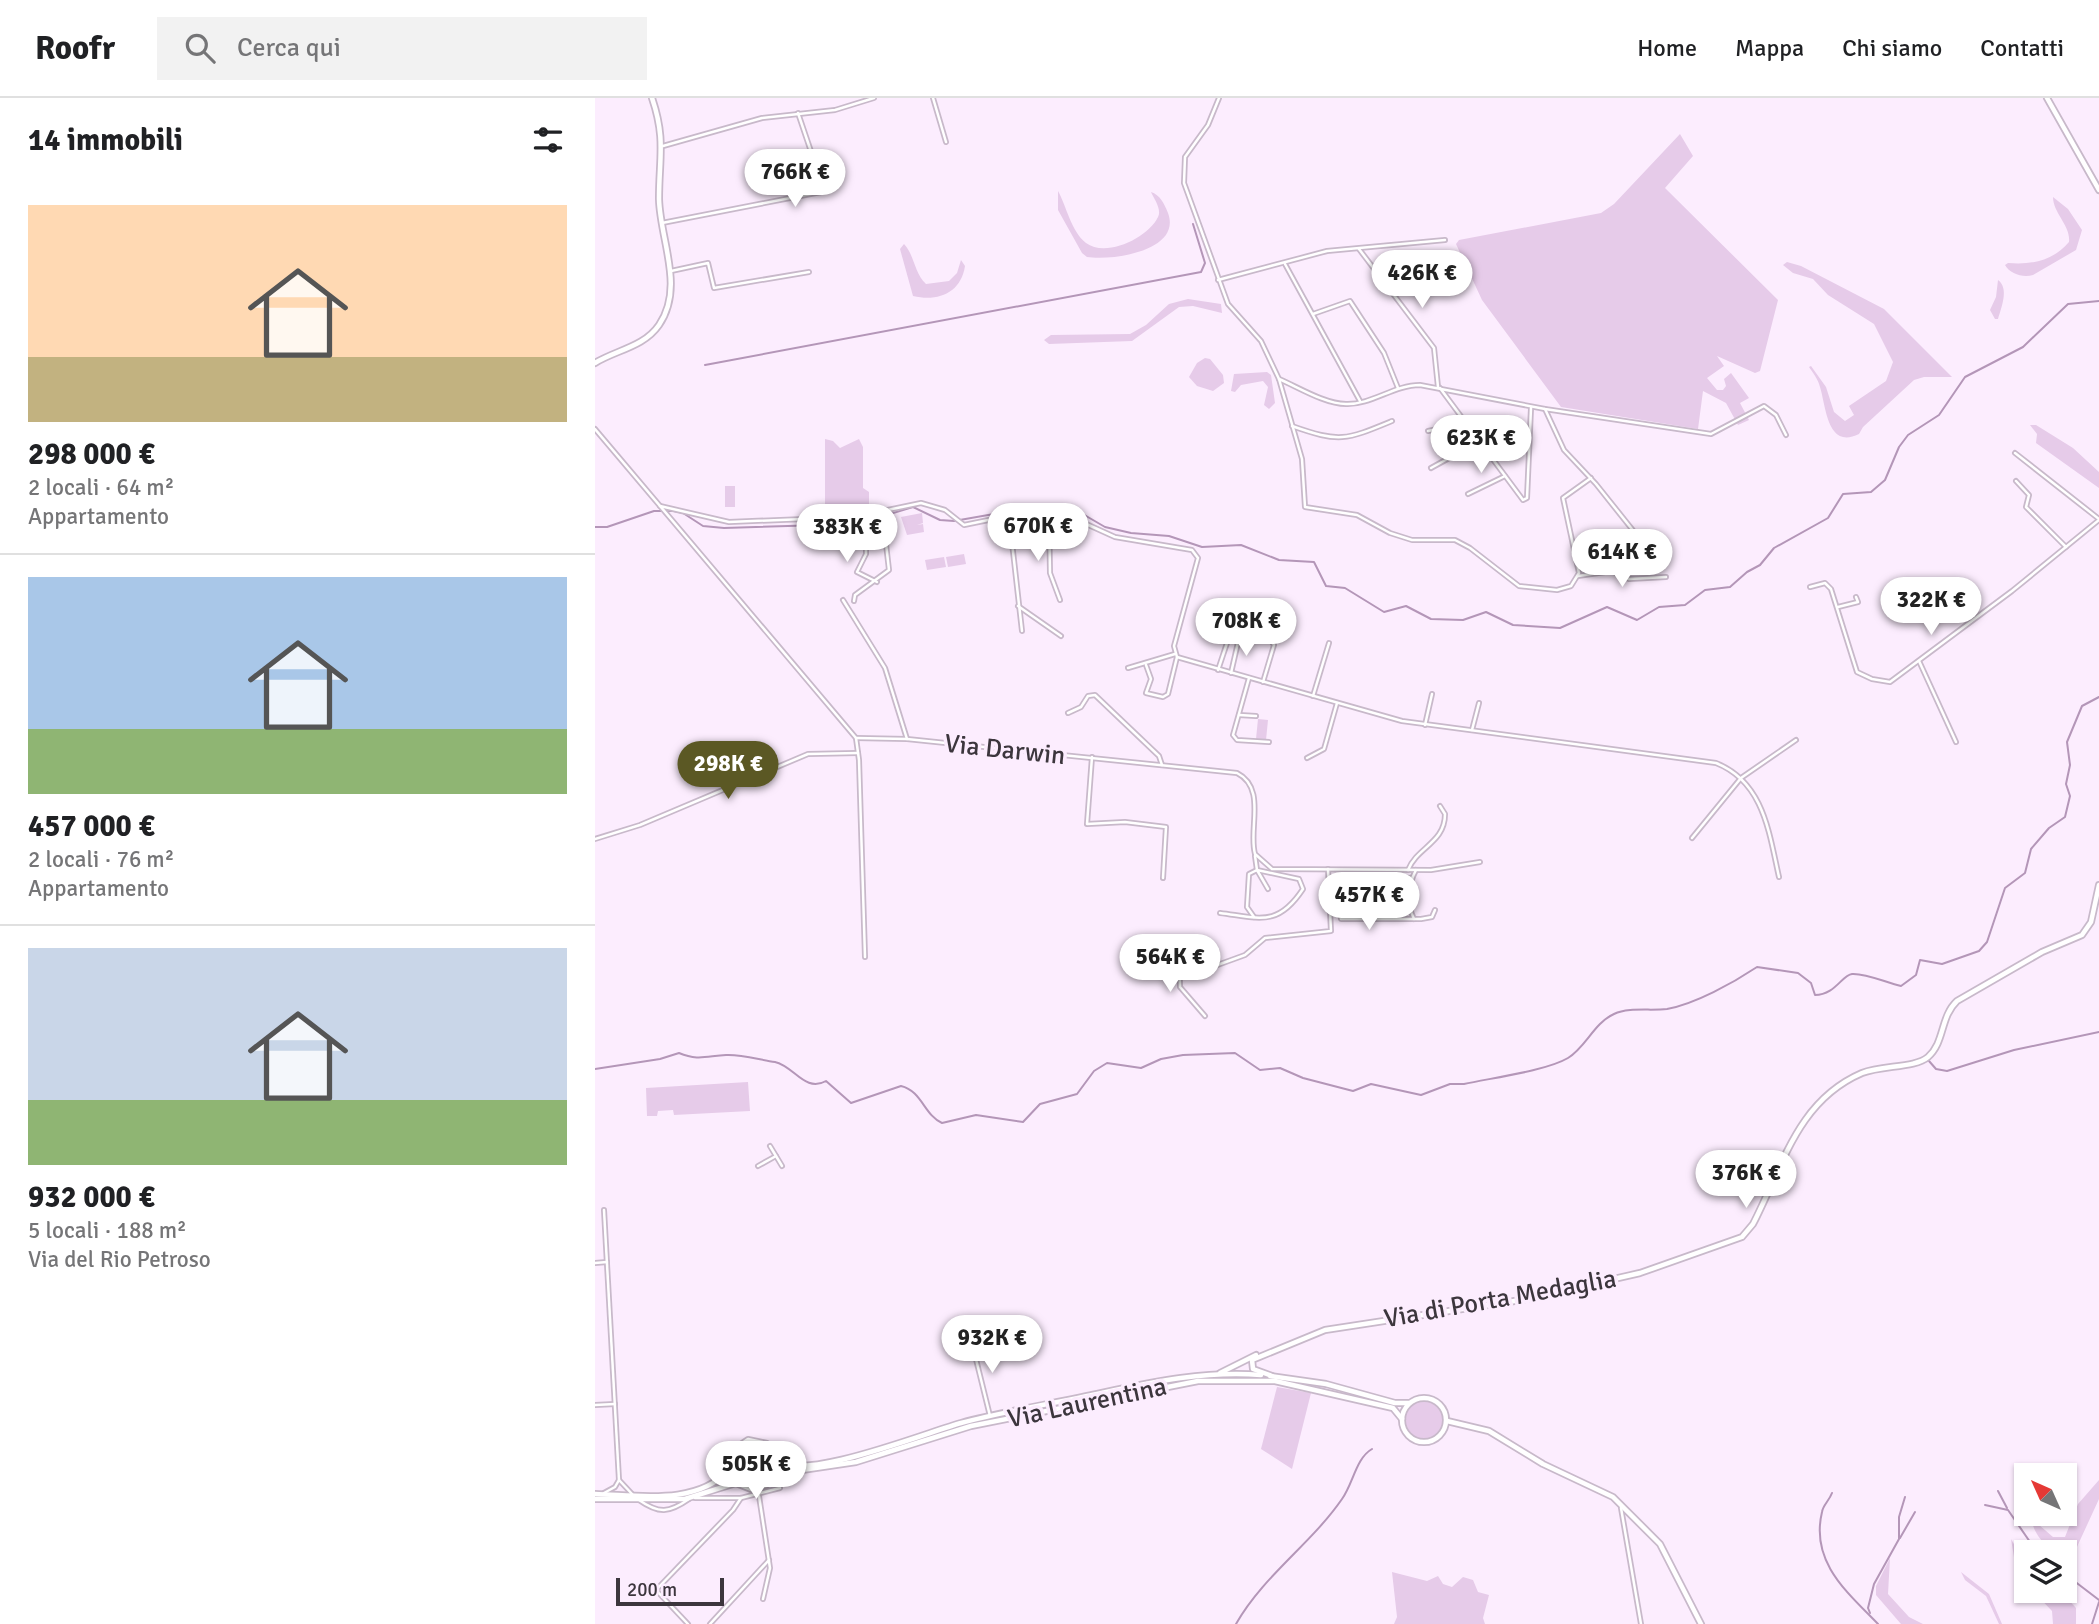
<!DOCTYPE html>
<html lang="it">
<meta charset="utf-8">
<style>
body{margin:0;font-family:Signika,sans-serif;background:#f2f2f2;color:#202124;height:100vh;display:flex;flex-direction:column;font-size:26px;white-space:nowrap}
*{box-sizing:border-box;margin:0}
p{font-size:23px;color:#757577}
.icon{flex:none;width:38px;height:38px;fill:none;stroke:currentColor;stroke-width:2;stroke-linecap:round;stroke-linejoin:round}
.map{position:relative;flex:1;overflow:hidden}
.side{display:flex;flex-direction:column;background:#fff;width:595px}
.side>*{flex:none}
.needle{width:46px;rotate:315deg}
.tools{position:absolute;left:1419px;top:1365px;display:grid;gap:14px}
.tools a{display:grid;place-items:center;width:63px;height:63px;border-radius:0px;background:#fff;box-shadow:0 2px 5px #0004;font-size:35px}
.scale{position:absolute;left:21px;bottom:18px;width:108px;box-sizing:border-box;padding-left:7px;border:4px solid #3c363d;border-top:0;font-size:19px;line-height:24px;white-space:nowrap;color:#3c363d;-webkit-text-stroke:5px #fcedfe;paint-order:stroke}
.price{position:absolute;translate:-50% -60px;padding:0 16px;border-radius:24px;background:#fff;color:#222;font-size:23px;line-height:46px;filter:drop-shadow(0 2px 4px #0008)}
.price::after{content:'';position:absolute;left:50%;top:42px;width:21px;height:16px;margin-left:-10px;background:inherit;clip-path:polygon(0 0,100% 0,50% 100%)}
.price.active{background:#5b5824;color:#fff}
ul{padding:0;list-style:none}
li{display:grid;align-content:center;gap:14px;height:371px;padding:0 28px}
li+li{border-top:2px solid #e0e0e0}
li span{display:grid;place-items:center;height:217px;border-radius:0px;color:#555}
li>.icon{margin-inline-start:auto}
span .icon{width:126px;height:126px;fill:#fffc;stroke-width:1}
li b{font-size:30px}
h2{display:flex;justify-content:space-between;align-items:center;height:84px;padding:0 28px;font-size:30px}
header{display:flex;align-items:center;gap:42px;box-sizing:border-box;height:98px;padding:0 35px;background:#fff;border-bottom:2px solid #e0e0e0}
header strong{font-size:33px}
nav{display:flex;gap:38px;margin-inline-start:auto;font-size:24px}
.search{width:490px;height:63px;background:#f2f2f2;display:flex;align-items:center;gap:18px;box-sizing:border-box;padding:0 24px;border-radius:0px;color:#757577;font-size:26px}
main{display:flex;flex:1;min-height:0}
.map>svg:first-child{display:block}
.green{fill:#e6cbe9}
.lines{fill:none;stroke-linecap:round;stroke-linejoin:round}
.stream{stroke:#b496b8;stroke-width:2}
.street-casing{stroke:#c8b9ca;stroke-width:6}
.secondary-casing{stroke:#c8b9ca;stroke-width:8}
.street{stroke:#fff;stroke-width:2.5}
.secondary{stroke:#fff;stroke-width:4.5}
.labels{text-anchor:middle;stroke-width:7;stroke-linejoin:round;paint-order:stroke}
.street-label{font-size:26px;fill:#3c363d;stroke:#fcedfe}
</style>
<header>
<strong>Roofr</strong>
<div class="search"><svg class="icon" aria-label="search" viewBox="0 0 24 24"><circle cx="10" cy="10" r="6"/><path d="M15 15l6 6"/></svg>Cerca qui</div>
<nav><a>Home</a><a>Mappa</a><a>Chi siamo</a><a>Contatti</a></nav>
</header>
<main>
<section class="side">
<h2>14 immobili<svg class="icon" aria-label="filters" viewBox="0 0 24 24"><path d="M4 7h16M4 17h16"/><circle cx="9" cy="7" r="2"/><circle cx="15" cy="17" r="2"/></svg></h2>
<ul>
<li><span style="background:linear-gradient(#ffd9b3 70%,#c2b280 0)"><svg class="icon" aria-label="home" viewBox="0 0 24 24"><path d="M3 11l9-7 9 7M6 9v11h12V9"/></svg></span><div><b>298 000 €</b><p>2 locali · 64 m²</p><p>Appartamento</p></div></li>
<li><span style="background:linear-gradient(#a9c7e8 70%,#8fb573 0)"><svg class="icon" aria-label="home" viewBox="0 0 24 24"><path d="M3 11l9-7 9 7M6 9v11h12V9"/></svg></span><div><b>457 000 €</b><p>2 locali · 76 m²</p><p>Appartamento</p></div></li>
<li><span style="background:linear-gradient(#c9d6e8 70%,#8fb573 0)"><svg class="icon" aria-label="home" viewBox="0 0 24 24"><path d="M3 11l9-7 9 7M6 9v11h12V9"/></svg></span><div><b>932 000 €</b><p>5 locali · 188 m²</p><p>Via del Rio Petroso</p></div></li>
</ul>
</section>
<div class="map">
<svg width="1504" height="1526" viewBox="0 0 1504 1526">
<rect width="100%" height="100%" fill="#fcedfe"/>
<g class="green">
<polygon points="1085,36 1098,58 1070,90 1183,202 1165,273 1160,275 1122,258 1129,268 1112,280 1122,292 1128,292 1131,288 1129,281 1136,275 1154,300 1145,305 1154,322 1143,327 1131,305 1108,293 1103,331 966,309 887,202 861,146 864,142 1006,115 1019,106"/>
<path d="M463,93c8,14 13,40 28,52 20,15 62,-5 72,-26 4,-8 -4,-18 -7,-25 9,3 13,11 17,21 14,38 -56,48 -81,44l-5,-4 -24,-43z"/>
<path d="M1458,99l15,12 14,21 -6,20 -43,25c-10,3 -23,-1 -28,-10l3,-2c23,2 45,-2 61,-21 2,-16 -16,-29 -16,-45z"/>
<path d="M309,146c11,12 10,29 22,40l23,-3 8,-8 4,-13 4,6c-4,27 -27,36 -52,30l-13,-47z"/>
<path d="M1192,164l14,4 83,43 68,68h-28l-10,3 -51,47 -4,7c-32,16 -33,-28 -39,-47 -2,-8 -7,-14 -11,-20l2,-1 15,21 8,25 11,9 9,-6 -5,-9 37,-25 7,-19 -19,-38 -46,-29 -15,-16 -20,-6 -10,-8z"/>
<path d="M1403,182c11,8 4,26 0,39h-3l-5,-9 6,-13z"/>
<polygon points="593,201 626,206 627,215 598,208 584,209 537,243 454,246 449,242 456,237 535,236 551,227 574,206"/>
<polygon points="610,260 615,261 628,277 629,285 618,293 602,288 594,279 602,265"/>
<polygon points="672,274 676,277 680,305 674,311 669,307 673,289 668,283 646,287 640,294 636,293 639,276"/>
<polygon points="1435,327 1441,327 1478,350 1504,374 1504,390 1441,345 1442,336"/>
<polygon points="230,341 238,343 245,350 264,341 268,349 268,390 274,394 274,406 261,412 230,407"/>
<rect x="130" y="388" width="10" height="21"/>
<polygon points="327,415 328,425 322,427 328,426 329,434 312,437 306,419"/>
<polygon points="369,456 371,466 353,469 351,459"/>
<polygon points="349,459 351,469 332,472 330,462"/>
<polygon points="663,621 673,622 671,642 661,641"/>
<polygon points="153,984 155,1013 79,1017 78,1012 63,1013 62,1018 52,1018 51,990"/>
<polygon points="682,1289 716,1295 697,1371 666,1351"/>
<circle cx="829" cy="1322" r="19"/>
<circle cx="157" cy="1366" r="22"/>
<path d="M1504,1382v19l-23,50 -10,6 -1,-3c-18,0 -31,-17 -34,-34l22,19h12l13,-33z"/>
<polygon points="1416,1441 1431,1466 1431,1484 1419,1459"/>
<polygon points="1295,1460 1293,1496 1314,1519 1328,1526 1306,1526 1281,1497 1281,1488"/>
<polygon points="797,1474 832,1483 843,1478 848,1486 857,1489 868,1479 878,1482 883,1494 894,1497 888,1520 890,1526 799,1526 802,1519"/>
<polygon points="1366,1474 1394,1496 1407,1526 1404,1526 1391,1498 1370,1482"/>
<path d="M1438,1493c18,0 31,2 43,17v16h-23l-1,-13z"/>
</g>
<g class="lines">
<g class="stream">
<polyline points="110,267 606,174 610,165 598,126"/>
<polyline points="0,429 12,429 59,413 79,413 88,415 108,428 129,430 262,426 318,409 345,422 359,423 450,407 486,415 510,429 536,435 574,438 607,449 646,447 684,462 719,464 731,488 750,490 789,514 811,508 836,521 868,522 891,514 918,527 965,530 1012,509 1042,522 1064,509 1090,507 1110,492 1135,489 1152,474 1165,467 1179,450 1233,420 1248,396 1276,394 1290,382 1304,349 1313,337 1344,317 1370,279 1428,249 1473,206 1504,203"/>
<polyline points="1334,963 1341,971 1352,973 1419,952 1504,934"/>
<path d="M0,971l65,-10 19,-6c19,8 28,3 47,2 15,-1 34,5 49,7 19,4 30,31 51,19l25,22 50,-17c21,5 23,29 41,37l34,-8 47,7 17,-18 37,-10 17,-23 13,-8 34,5 20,-9 22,-4 52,-2 25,17 20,-2 23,10 50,13 18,-7 50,11 29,-11h14c27,-6 82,-13 104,-26 18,-11 26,-35 46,-44 15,-7 36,-3 53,-5 28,-5 66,-26 90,-42l41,6 13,10 4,12c20,0 27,-20 37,-21 14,-1 35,9 49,12l15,-11 4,-15 22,4 37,-13 8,-9 18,-54 20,-15 6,-24 18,-21 16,-11 5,-21 -4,-12 4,-19 -3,-23 15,-36 17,-9"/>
<polyline points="1403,1393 1412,1410"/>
<path d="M1237,1395c-3,8 -9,12 -10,19 -12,50 25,80 56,112"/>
<polyline points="1390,1407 1413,1412 1442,1454"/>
<polyline points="1423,1422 1432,1404"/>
<polyline points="1305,1440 1320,1414"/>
<polyline points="1470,1476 1504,1502"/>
<polyline points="1275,1515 1273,1510 1279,1486 1304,1441 1304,1419 1310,1399"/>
<path d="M641,1526c27,-48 75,-80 106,-125 11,-15 14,-41 30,-50"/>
<polyline points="1497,1526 1504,1504"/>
</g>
<defs>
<g id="street">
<polyline points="338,0 351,44"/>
<polyline points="624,0 613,27 590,59 589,85 633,206 666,243 684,281 707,361 710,409 762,417 795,435 817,442 860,442 875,450 924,488 962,492 976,488 984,475 968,400 996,380"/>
<polyline points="68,48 167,20 240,12 279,0"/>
<polyline points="67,125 226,94 228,89 203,15"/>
<polyline points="764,151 839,250 843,289"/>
<polyline points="690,166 765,303"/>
<polyline points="76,173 113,165 119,190 214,174"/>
<polyline points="623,182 732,153 850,142"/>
<polyline points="718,216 755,203 789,255 803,290"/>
<path d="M684,281c19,8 46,25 67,25 25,1 48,-19 74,-19l125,24 166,25 53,-28 12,9 10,20"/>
<polyline points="845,290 928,402 932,400 936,310"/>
<polyline points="950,311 969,352 1001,386 1056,455"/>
<path d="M697,328c48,17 54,14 100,-5"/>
<polyline points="0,331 261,640 264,662 270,859"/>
<polyline points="833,333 871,325"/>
<polyline points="1420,355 1504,421"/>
<polyline points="836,370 885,343"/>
<polyline points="1421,383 1434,397 1431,409 1471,449"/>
<polyline points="873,396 910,378"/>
<path d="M65,408l69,16 125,-5 67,-14 24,7 19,15 44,-9 50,-1 15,3 42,19 77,13 6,8 -24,88 3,11 225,64 314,42c48,19 53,70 63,114"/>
<polyline points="454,417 455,475 465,502"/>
<polyline points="414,418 427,533"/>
<polyline points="271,428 271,456 262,474 282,484"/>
<polyline points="983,478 1017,473 1034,481 1071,479"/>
<polyline points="1215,489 1230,485 1236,491 1262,574 1277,581 1295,584 1417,493 1504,422"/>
<polyline points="248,502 290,570 312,641"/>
<polyline points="259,503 260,497 294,472 291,446 271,428 268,419"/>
<polyline points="423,508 466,538"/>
<polyline points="1243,509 1263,504 1261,499"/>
<polyline points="1324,563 1361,644"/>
<polyline points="551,567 556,581 551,595 568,599 573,596 582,559"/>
<polyline points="533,570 580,556"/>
<polyline points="623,572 641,518"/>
<polyline points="636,575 644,540"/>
<polyline points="654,580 638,637 642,642 674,644"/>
<polyline points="668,584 679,547 675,541"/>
<polyline points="718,598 734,545"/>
<polyline points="473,615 486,609 493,598 500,597 564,658 567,667"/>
<polyline points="644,617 661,618"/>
<polyline points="830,627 837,596"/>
<polyline points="877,632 884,605"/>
<path d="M261,640l51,1 330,34c30,15 11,56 18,81l17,15 159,1 49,-8"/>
<polyline points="497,659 492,726 530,724 571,729 568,780"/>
<polyline points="712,660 729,651 742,605"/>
<polyline points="1097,740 1146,680 1201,642"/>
<polyline points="0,741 45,727 213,656 263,655"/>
<path d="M813,772c9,-23 37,-27 37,-56l-5,-8"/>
<polyline points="817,780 738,780 746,821 826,821 837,819 840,812"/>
<path d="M625,815c40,5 58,14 83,-24l-4,-10 -42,-9 -2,-14"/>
<polyline points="659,819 652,809 654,776 662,772 673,791"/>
<path d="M819,821c-8,-16 -6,-34 2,-49"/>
<polyline points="584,855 585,889 610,918"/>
<polyline points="548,863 568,855 584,855 617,869 650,857 670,840 736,833 733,771"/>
<polyline points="175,1048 187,1068"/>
<polyline points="163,1068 181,1058"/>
<polyline points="9,1112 24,1382"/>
<polyline points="0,1165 12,1164"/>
<polyline points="376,1241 395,1318"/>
<polyline points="0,1307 20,1306"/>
<polyline points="9,1395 20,1389 24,1382 38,1397"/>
<polyline points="164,1398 175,1470 168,1501"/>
<polyline points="100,1400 146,1400 185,1390"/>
<path d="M44,1402c20,14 30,13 50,-1"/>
<polyline points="1026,1410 1046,1526"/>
<polyline points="93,1526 61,1492 138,1412 146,1400"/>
<polyline points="115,1526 174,1462"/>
</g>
<g id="secondary">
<polyline points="1452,0 1504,92"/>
<path d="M0,265c21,-13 49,-16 64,-38 26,-38 1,-85 0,-126 0,-41 7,-60 -7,-101"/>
<polyline points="625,1275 661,1257"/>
<polyline points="675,1278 731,1286 800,1305 814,1305"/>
<path d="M677,1278l-19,-7 -1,-9 73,-30 196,-30 119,-27 102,-36 11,-13c30,-58 44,-123 109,-151 21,-8 53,-5 66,-16 17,-15 12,-40 29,-56l85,-49 40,-17 9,-13 8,-37"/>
<circle cx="829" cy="1322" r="22"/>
<polyline points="852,1323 894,1333 948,1366 1018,1399 1065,1446 1106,1526"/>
<path d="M182,1362c24,23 151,-28 184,-37 41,-11 84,-18 126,-27 57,-12 115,-26 174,-21"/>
<polyline points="177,1382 182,1362 172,1346 153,1342 137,1353 133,1366 141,1385 156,1391 171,1387 187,1375 261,1364 376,1328 603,1283 680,1283 798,1310 807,1321"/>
<path d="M0,1396c43,1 101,12 134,-24"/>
<polyline points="0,1401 90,1401 141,1385"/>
</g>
</defs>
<use href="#street" class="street-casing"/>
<use href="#secondary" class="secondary-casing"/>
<use href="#street" class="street"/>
<use href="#secondary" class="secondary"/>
</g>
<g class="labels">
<g class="street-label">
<text transform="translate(410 651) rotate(6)" y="9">Via Darwin</text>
<text transform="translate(905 1200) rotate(-10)" y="9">Via di Porta Medaglia</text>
<text transform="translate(492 1304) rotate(-12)" y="9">Via Laurentina</text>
</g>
</g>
</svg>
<div class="tools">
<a><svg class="needle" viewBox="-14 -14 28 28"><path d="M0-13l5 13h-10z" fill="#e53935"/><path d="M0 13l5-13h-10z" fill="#757577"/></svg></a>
<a><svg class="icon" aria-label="layers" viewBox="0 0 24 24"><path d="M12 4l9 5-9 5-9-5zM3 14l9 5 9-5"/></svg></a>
</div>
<div class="scale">200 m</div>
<b class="price" style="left:200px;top:111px">766K €</b>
<b class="price" style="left:827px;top:212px">426K €</b>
<b class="price" style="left:886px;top:377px">623K €</b>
<b class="price" style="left:443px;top:465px">670K €</b>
<b class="price" style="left:252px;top:466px">383K €</b>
<b class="price" style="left:1027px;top:491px">614K €</b>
<b class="price" style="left:1336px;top:539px">322K €</b>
<b class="price" style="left:651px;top:560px">708K €</b>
<b class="price active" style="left:133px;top:703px">298K €</b>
<b class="price" style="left:774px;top:834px">457K €</b>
<b class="price" style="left:575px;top:896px">564K €</b>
<b class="price" style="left:1151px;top:1112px">376K €</b>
<b class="price" style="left:397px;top:1277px">932K €</b>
<b class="price" style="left:161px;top:1403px">505K €</b>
</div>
</main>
